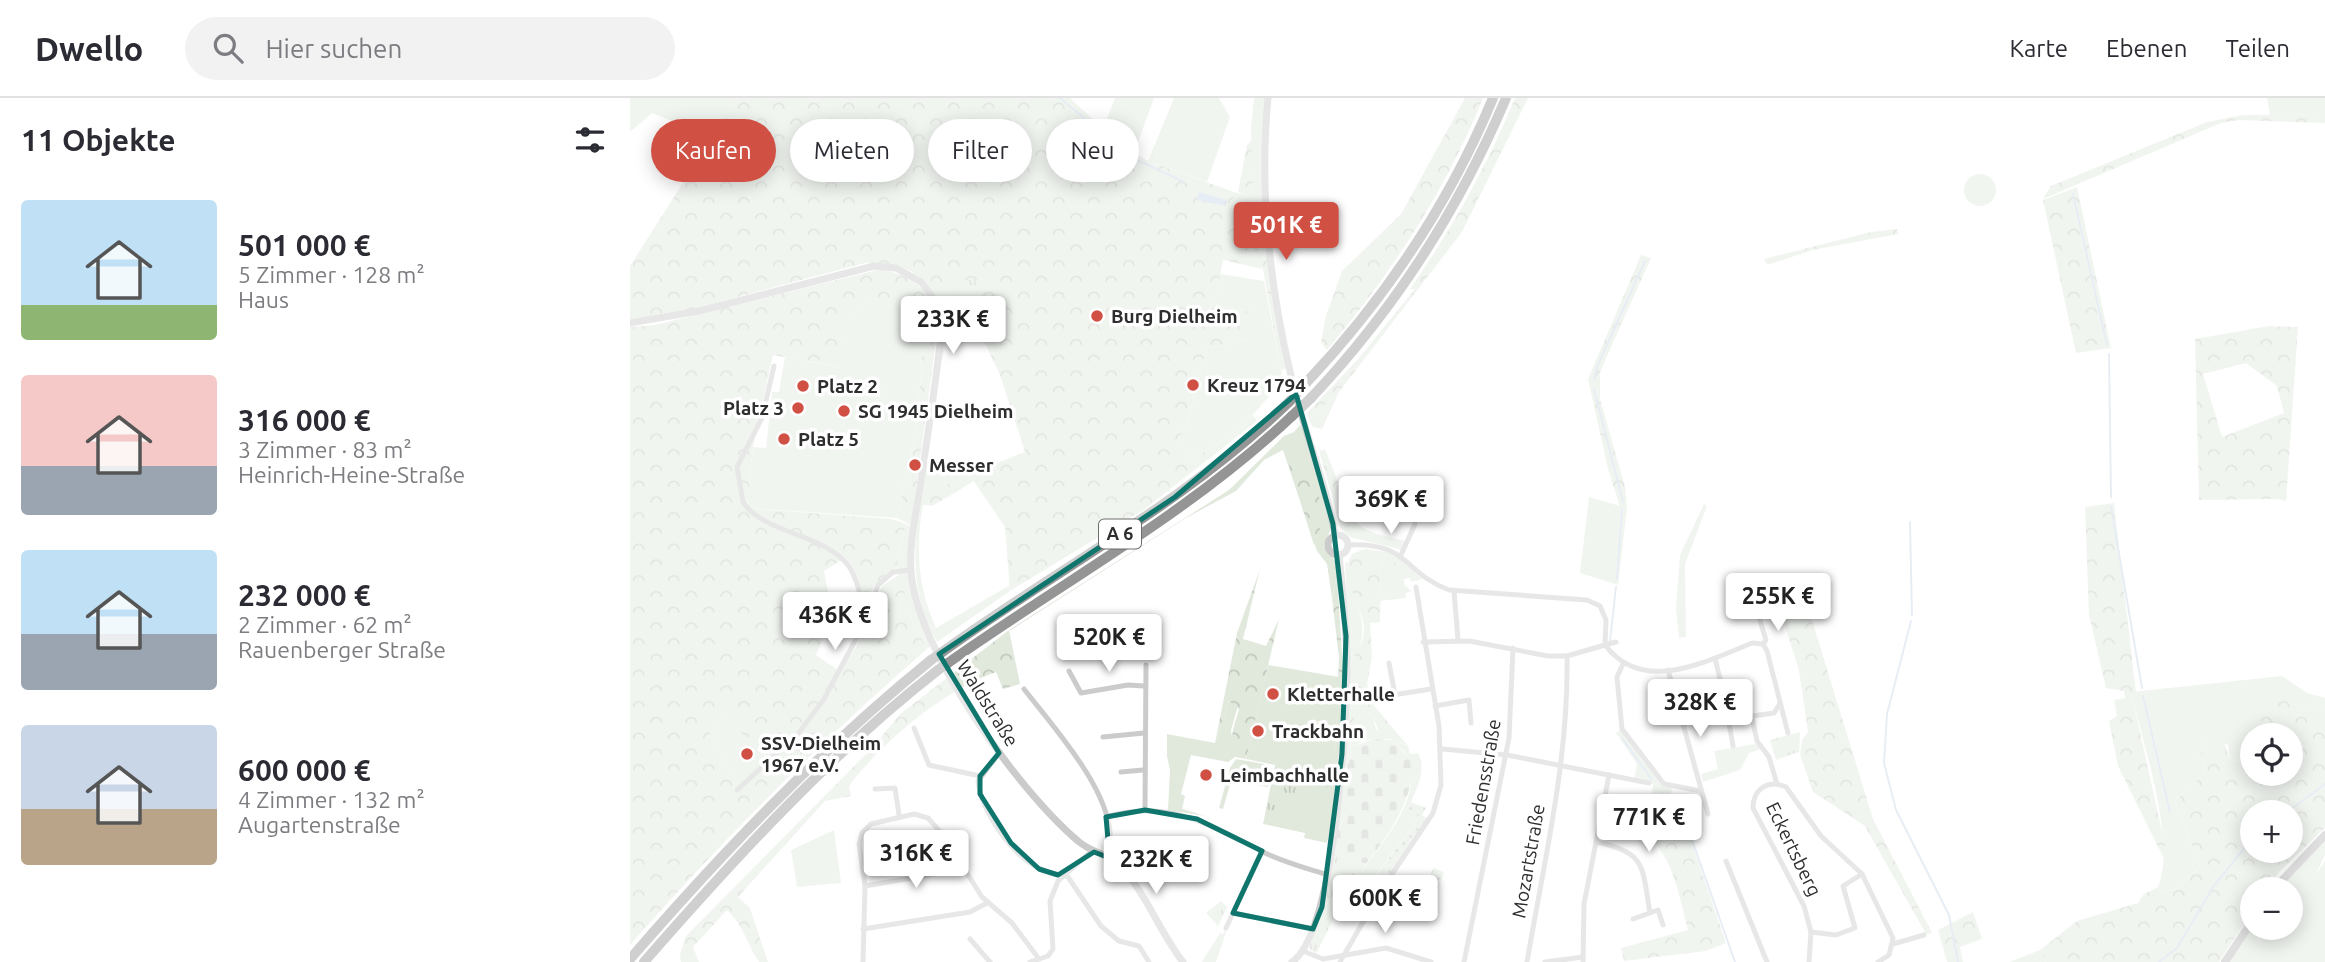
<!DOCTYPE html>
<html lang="de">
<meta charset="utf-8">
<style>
body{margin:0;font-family:Ubuntu,sans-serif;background:#f2f2f3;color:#2b2b33;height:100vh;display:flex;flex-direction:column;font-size:26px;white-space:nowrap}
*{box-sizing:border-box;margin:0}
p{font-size:23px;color:#7c7c81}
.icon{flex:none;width:38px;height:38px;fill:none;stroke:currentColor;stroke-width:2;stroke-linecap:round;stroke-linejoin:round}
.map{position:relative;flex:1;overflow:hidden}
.panel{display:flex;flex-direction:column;background:#fff;width:630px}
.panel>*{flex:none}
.banner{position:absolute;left:21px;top:21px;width:665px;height:63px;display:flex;gap:14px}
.buttons{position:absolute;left:1610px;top:625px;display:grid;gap:14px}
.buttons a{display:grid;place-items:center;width:63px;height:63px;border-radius:50%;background:#fff;box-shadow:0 4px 18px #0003;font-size:35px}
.price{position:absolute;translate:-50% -60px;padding:0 16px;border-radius:7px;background:#fff;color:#222;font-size:23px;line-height:46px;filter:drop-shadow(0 2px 4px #0008)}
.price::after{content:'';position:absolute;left:50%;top:42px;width:21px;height:16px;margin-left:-10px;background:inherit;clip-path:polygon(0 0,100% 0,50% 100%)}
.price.on{background:#d05044;color:#fff}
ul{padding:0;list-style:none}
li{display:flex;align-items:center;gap:21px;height:175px;padding:0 21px}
li span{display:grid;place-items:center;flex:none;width:196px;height:140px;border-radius:7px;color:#555}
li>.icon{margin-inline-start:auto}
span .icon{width:84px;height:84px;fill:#fffc;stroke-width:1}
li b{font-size:30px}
h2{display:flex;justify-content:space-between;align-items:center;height:84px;padding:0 21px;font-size:30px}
.tag{padding:0 24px;border-radius:32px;background:#fff;box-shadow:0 4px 18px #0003;font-size:24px;line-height:63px}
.tag.on{background:#d05044;color:#fff}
header{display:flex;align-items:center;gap:42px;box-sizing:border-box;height:98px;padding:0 35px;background:#fff;border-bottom:2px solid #e1e1e2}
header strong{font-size:33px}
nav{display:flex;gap:38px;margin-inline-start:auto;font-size:24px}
.search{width:490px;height:63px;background:#f2f2f3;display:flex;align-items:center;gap:18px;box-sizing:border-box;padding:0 24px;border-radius:38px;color:#7c7c81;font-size:26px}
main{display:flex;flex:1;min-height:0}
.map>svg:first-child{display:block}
.grass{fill:#e1e9dd}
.forest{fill:url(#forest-crowns);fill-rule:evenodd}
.cemetery{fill:url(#cemetery-stones)}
.park{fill:url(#park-tufts)}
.garden{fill:url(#garden-dots)}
.water{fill:url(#water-ripples)}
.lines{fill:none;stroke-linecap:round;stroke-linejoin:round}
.stream{stroke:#cbd8e7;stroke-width:2}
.minor{stroke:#cbcbcb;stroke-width:5}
.tertiary{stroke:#cbcbcb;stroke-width:7}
.secondary{stroke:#b8b8b8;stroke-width:8}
.motorway{stroke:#959595;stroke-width:10}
.motorway-bridge{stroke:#959595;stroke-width:10}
.marked{fill:none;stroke:#0f766e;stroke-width:5;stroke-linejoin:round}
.poi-dot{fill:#d05044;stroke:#fff;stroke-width:2.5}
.labels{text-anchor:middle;stroke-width:7;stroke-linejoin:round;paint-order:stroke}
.shield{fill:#fff;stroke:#6d6d6d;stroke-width:2}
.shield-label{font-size:18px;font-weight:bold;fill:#2e2e2e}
.poi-label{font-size:19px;font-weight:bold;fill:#2e2e2e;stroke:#fff;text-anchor:start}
.street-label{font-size:19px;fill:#2e2e2e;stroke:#fff}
</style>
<header>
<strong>Dwello</strong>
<div class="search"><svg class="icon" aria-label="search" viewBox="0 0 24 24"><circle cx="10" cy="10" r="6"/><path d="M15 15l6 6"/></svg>Hier suchen</div>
<nav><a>Karte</a><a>Ebenen</a><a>Teilen</a></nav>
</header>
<main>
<section class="panel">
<h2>11 Objekte<svg class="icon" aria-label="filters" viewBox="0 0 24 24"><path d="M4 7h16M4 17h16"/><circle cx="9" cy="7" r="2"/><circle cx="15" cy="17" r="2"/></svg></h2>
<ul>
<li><span style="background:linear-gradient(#bfe0f5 75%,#8fb573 0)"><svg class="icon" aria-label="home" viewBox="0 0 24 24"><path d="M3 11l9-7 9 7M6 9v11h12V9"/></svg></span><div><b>501 000 €</b><p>5 Zimmer · 128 m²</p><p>Haus</p></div></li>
<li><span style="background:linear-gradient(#f6c9c9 65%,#9aa5b1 0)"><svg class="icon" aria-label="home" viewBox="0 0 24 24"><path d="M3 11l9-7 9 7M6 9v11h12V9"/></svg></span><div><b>316 000 €</b><p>3 Zimmer · 83 m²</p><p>Heinrich-Heine-Straße</p></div></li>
<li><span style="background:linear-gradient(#bfe0f5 60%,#9aa5b1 0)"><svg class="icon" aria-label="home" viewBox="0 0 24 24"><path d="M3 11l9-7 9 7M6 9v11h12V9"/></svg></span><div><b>232 000 €</b><p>2 Zimmer · 62 m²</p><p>Rauenberger Straße</p></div></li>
<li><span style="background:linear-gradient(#c9d6e8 60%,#b9a48a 0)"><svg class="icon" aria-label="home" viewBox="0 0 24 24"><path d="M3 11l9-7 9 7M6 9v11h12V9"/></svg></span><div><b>600 000 €</b><p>4 Zimmer · 132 m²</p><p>Augartenstraße</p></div></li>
</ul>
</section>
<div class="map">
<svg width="1695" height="864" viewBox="0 0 1695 864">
<defs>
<pattern id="forest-crowns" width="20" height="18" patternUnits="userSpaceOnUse" patternTransform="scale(1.75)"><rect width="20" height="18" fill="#e1e9dd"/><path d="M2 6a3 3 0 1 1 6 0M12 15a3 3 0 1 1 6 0" fill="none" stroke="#c1c8be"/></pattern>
<pattern id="cemetery-stones" width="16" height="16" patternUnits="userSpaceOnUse" patternTransform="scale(1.75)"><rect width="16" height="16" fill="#e1e9dd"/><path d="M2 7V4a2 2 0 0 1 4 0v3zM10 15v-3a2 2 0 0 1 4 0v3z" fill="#c1c8be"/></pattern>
<pattern id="park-tufts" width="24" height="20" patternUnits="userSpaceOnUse" patternTransform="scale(1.75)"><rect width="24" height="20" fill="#e1e9dd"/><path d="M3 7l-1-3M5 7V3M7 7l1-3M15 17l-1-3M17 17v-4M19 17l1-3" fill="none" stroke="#c1c8be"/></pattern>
<pattern id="garden-dots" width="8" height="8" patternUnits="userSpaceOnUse" patternTransform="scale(1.75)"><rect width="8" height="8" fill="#e1e9dd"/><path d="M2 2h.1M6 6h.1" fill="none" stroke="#c1c8be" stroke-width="1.8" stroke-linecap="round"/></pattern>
<pattern id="water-ripples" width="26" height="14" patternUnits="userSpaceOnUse" patternTransform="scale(1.75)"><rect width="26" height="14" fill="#cbd8e7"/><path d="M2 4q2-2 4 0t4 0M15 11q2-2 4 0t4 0" fill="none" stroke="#afbac6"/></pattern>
</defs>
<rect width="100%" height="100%" fill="#fff"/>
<g class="grass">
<polygon points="0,0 107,0 83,39 22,15 0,34"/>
<polygon points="485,0 524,0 504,55 473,31"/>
<polygon points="544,0 589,0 600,19 577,84 518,63"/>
<polygon points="624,0 635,0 632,44 635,132 630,139 600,129 604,94 623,99 621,30"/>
<polygon points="1637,0 1695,0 1695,16 1640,17"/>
<circle cx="1350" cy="92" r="16"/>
<polygon points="590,176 634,183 653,282 613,328 562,362 548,342 557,327 576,251 617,241 620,214 585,206"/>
<polygon points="307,199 314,200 317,241 308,278"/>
<polygon points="263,201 280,210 295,225 286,331 267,420 117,410 123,349 136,350 142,294 149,294 155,259 209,269 214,225 237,202"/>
<polygon points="709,294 692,331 683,329 679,322"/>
<polygon points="670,327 678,342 701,430 694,448 705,463 707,477 702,500 697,466 687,453 653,352 634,362 606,393 556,420 381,532 379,532 599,392 654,338 664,334"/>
<path d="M296,364l29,4 20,14 -22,14 -1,-9 -24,-7 3,18 -4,9h-4c-8,44 -5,82 13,123l74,-43v6l-73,51c-34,-58 -20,-117 -11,-180z"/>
<path d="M710,389c13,45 23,43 65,54l-3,9 -52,-13 -10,-10 -8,-31z"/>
<polygon points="959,399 997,410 988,487 950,475"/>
<polygon points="1074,406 1077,408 1055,466 1056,539 1049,540 1046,510 1050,457"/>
<path d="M276,426l6,3c-7,43 -1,80 19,119l-4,3 -16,-31 -15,-50z"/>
<polygon points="758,454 773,463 792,481 781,484 780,480 774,481 775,488 782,493 776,495 776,500 750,503 751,470"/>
<path d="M718,464c2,36 30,69 2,101l-5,-100z"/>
<polygon points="638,567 709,579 705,651 710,651 706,674 709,676 704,728 700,730 697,745 674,740 675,735 633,726 645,667 616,661"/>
<path d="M1652,578l25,17 18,5v13l-37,-8 -23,21 -6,11h-7v9l-6,9 3,8 -19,-1 -2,-15 -21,-7 -8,20 6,4 -1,12 -29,27 25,65 -24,23 -15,3 -3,-5c19,-45 -16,-146 -27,-195z"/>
<polygon points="599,603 608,608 601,632 605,659 598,664 561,657 551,696 555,698 552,711 576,718 538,712 540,672 537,658 537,636 585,645"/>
<path d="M728,611l13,4c3,5 3,12 6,17 2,3 27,15 31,16l2,8 8,-1c10,16 -3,41 -11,57l13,7 -46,60 9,6 -2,3 -4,-4 -18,-4 -4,2c22,-31 68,-79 54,-120 -2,-8 -12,-15 -17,-21l-25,1 -16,7 4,-35z"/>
<polygon points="97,613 159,642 110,690 79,637"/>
<polygon points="992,631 1027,679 1042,689 1040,705 1019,717 1023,686 1004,682 1007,666 986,635"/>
<polygon points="1125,646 1131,651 1119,655 1110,672 1073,684 1071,676 1088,671 1084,653"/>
<polygon points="606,661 640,667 638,689 601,683 593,711 589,710 600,670"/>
<polygon points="204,732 211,785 167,789 161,752"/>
<polygon points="1695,741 1695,757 1686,776 1695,763 1695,864 1598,864 1622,830 1661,830 1661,820 1669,804 1661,814 1661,791 1648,791"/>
<polygon points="601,819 586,864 572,864 590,835 593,836"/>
<polygon points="1410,852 1416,864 1379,864"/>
</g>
<g class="forest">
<polygon points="107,0 440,0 486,43 518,63 604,94 600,129 629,139 629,131 635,132 657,271 651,272 633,171 593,162 585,206 620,214 625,226 617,241 576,251 557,327 548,342 562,362 613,328 623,317 627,323 515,411 380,493 375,429 339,376 395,354 370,277 353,241 317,241 315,200 307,199 282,174 267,167 235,165 52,214 0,223 0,168"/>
<path d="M835,0h18c-37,92 -92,176 -156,252l-6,-7 4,-24 17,-48 59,-57z"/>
<path d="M885,0h13l-66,134 -123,160 -30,28 -2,-7 51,-54 57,-70h-5c42,-60 77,-123 105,-191z"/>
<polygon points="1695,16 1695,25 1608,22 1591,25 1413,101 1421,88 1577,24 1612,17"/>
<polygon points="622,42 623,100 608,94 617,47"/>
<polygon points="1447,89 1481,250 1446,255 1413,102"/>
<polygon points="1267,131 1268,136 1183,152 1137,167 1134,161 1241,134"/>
<polygon points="1011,157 1021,160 970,274 970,301 995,389 997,410 990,409 978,371 958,281"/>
<path d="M251,171c30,6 49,20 58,50l-28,206 -14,-7 19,-89 9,-106c-19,-20 -31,-24 -58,-23l-23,23 -4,44 -67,-12 -20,92 -6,61 145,11 14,5 -10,44 -22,18 -6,21 -18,-44 -10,-2 -16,10 9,46 -17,38 23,16 17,-24 26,-61 18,-12 11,44 16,31c-106,92 -204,190 -297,296v-618l25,-2zM97,613l17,26 43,3 -47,48 -31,-53z"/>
<path d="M1639,228l29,1 -12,174 -9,-2 -78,1 -4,-161zM1616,265l31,23 7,27 -62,24 -19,-63z"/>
<polygon points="695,351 710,389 702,398 689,353"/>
<path d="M654,352c10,6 10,11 16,21 3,4 8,6 12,11 12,16 13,46 2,63z"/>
<polygon points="298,379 322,387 323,396 302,408 297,407 300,399 295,397"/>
<polygon points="1484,405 1506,595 1501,594 1535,747 1534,761 1488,668 1479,623 1487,618 1484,602 1495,600 1494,593 1476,590 1459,517 1455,409"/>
<path d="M735,451l23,3 -7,16 -1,54 -10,1 2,34 -5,27 5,19 36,43 -28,-12 -9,-21 -13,-4 -3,3 -6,51 -5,2c2,-32 2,-66 6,-98 2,-14 15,-20 14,-40 -2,-23 -26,-50 -12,-73z"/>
<path d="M630,471l-17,70 23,7 13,-27 -33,140 -11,-2c-7,-18 -1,-30 4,-48l-10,-8 -14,42 22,-110z"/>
<polygon points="707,477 714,588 710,651 705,652 709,560 702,500"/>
<polygon points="1145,497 1175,499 1243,721 1302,835 1296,836 1235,728 1183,694 1170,657 1172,642 1178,634 1169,572 1151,516 1131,506"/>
<path d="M379,532l11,54 -17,5 -7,-17c-53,19 -113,69 -147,114l2,10 -26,5 -87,96 12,11 18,54h-9c-13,-20 -14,-34 -32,-52l-34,37 6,15h-18l-1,-8 6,-18 186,-188 28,-34z"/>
<path d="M1650,593l8,12 37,8v117l-46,44 -11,17h-16v23l-33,50h-173l-6,-12 37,-29 61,-18 6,-9 14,-7 4,5 14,-3 24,-23 -25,-65 29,-27 1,-12 -6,-4 8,-20 16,1 7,21 19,1 -3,-8 6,-9v30h39v-39h-32l6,-11 -8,-6 -2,-15 8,-11zM1622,714h39v38h-39z"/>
<path d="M1038,706l23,36 35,103 -20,8 -82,10 -3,-13 67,-18c-11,-43 -14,-71 -47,-103l8,-12z"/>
<polygon points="1343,814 1352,841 1330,849 1333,864 1317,864 1308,832"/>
</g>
<path class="cemetery" d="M744,641l19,1 16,18 7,2c-7,44 -23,70 -50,104l-33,-11 10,-72 7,-8 -6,-8 5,-2 2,-16z"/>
<g class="park">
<polygon points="315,182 348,182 338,214 320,213"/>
<polygon points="765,465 779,479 759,482 757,472"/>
<polygon points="1170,634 1169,654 1146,662 1140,642"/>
<polygon points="693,664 693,672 697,673 700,681 697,690 675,683 670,719 636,711 645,672 656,673 656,669 679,670"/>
<polygon points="270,743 274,761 256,764 253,748"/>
<polygon points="703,755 736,766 714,800 686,856 679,850 694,809"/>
<polygon points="591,803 597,809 588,828 576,815"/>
</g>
<g class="garden">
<polygon points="781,704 796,710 792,717 797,720 753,785 744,780 790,719 777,712"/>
<polygon points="803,770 814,774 800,813 788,808"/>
</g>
<polygon class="water" points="569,94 597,102 596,108 566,102"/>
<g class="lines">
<g class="stream">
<polyline points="430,0 497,56"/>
<polyline points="503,60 554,84"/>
<polyline points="1443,96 1477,247"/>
<polyline points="1479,256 1481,399"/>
<polyline points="964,282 967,269 1015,163"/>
<polyline points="964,291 993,404"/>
<polyline points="1481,409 1512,590"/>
<polyline points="1280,424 1282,517"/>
<polyline points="987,481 992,411"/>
<polyline points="1281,523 1257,616 1254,665 1266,712 1319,817 1328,864"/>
<polyline points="980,543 986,489"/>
<polyline points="1513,598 1540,714"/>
<polyline points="992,640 1022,682"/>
<polyline points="1031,694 1060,736 1105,864"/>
<polyline points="1657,714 1695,686"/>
<polyline points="1529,864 1547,850 1583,789 1622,741"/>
</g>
<g class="minor">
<path d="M144,268l-12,52 -25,49 6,35c20,32 85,32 107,66 8,13 11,32 17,47"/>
<path d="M718,447c62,-3 55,28 101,45l138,10 13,6 6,14 -1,25 -38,11h-19l-79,-15 -46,1"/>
<polyline points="771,457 785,426"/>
<polyline points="824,493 828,542"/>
<polyline points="1129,519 1136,542 1133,546 1137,553 1158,635"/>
<path d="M986,544l-11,3c38,50 100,17 147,-2l11,1"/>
<polyline points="1085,560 1098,614 1102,621 1144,615 1149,607"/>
<polyline points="759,565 765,597"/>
<polyline points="993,566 987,579 992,631 1034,686 1071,693"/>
<polyline points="1038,572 1078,716"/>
<polyline points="439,573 451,595 498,587 514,588"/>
<path d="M394,591c29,38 103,117 83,168"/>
<polyline points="750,599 801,591"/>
<polyline points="805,608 839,602 841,625"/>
<polyline points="1122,619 1127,643 1139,659 1147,686"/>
<polyline points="1102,621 1099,625 1103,648"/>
<polyline points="284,630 299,667 350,678"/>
<polyline points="473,639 514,635"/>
<polyline points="812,651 877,657 1019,685"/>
<path d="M369,655l-21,28c4,32 34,75 64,89 8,4 18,4 26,7l33,49 18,15 20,5 10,16"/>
<polyline points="491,674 513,672"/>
<polyline points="245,691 265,690 269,717"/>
<polyline points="107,692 168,636 194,601 234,526 248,487 263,474 281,472"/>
<polyline points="515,712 516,567"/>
<path d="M476,719c61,-18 103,7 155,34 21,11 45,17 67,24"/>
<path d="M966,744c51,10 46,25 54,71"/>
<polyline points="1096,763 1137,864"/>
<polyline points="725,784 752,791"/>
<polyline points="235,788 334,771"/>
<polyline points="603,815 683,831"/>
<polyline points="1003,821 1028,812 1033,827"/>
<polyline points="596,830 632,753"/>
<polyline points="233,831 340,814 357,805"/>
<polyline points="1181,834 1206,837 1225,830 1213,788 1232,776"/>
<polyline points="340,841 360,864"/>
<polyline points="1263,846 1294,837"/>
<polyline points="673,853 693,861 756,850 801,864"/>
<polyline points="233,864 235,788 229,746 232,735 241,726 284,716 298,720 312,736 352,799 382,825 409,861"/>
<polyline points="400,864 418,858 423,851 420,803 428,783 462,753"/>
<polyline points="710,864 752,791 803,715 811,687 809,628 786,489"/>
<polyline points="834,864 879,640 883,550"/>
<path d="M897,864c17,-101 42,-203 40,-306"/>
<polyline points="915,864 953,859"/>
<polyline points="953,864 954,806 979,677"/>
<path d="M1179,864l2,-30 -7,-26 -51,-98c0,-19 15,-29 33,-21l35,49 41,38 31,64 -4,17 -11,7"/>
</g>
<g class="tertiary">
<path d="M638,0c-9,94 2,191 24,282 12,52 34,101 43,155"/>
<path d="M0,225l69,-12 175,-45 22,2 25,14 16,21 5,21c-5,54 -14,108 -22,163 -4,27 -11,56 -9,84 5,79 107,219 167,270 12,11 30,13 41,24 26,25 41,68 64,97"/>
<circle cx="708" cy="447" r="10"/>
<path d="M662,864c43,-30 55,-240 55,-295 0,-37 -4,-75 -8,-112"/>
</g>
<g class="secondary">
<polyline points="1644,791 1695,737"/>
<polyline points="1595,864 1622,823"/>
</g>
<g class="motorway">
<path d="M676,285c79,-84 143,-179 187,-285"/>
<path d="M681,300c83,-88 148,-189 195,-300"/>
<path d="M311,555c116,-84 244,-150 348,-251"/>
<path d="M318,565c116,-82 240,-149 344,-247"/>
<path d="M0,861c93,-107 190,-209 301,-299"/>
<path d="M14,864c91,-104 185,-207 294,-292"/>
</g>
<g class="motorway-bridge">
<polyline points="659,304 676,285"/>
<polyline points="662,318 681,300"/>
<polyline points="301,562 311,555"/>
<polyline points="308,572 318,565"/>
</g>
</g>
<path d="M0 0H1695V864H0ZM666,296l37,130 13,112 -4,118 -20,153 -9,22 -80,-16 29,-62 -65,-32 -52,-9 -39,7 3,34 -2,6 -13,-5 -36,23 -19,-6 -28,-26 -31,-49v-18l19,-23 -60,-99 236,-157z" fill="#fff" fill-opacity=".55" fill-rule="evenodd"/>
<path class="marked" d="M666,296l37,130 13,112 -4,118 -20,153 -9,22 -80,-16 29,-62 -65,-32 -52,-9 -39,7 3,34 -2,6 -13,-5 -36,23 -19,-6 -28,-26 -31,-49v-18l19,-23 -60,-99 236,-157z"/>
<g class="poi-dot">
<circle cx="467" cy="218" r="7"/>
<circle cx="563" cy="287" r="7"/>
<circle cx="173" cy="288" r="7"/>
<circle cx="168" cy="310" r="7"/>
<circle cx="214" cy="313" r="7"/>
<circle cx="154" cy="341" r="7"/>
<circle cx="285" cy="367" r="7"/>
<circle cx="643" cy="596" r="7"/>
<circle cx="628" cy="633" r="7"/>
<circle cx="117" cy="656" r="7"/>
<circle cx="576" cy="677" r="7"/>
</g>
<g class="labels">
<rect class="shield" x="469" y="421.5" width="42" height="29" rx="5"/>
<g class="shield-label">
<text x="490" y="442">A 6</text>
</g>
<g class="poi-label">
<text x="481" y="225">Burg Dielheim</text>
<text x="577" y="294">Kreuz 1794</text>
<text x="187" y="295">Platz 2</text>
<text x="154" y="317" text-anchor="end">Platz 3</text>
<text x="228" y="320">SG 1945 Dielheim</text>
<text x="168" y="348">Platz 5</text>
<text x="299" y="374">Messer</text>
<text x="657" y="603">Kletterhalle</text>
<text x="642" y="640">Trackbahn</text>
<text x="131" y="652">SSV-Dielheim<tspan x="131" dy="22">1967 e.V.</tspan></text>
<text x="590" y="684">Leimbachhalle</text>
</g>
<g class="street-label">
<text transform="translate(358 605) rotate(58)" y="7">Waldstraße</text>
<text transform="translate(853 684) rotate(-80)" y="7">Friedensstraße</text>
<text transform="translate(1164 751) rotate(64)" y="7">Eckertsberg</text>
<text transform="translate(898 763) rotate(-80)" y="7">Mozartstraße</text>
</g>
</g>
</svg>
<div class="buttons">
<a><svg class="icon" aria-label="locate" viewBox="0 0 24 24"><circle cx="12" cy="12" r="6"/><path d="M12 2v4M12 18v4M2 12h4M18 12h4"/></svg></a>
<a>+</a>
<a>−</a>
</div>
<b class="price on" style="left:656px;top:164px">501K €</b>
<b class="price" style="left:323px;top:258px">233K €</b>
<b class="price" style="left:761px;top:438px">369K €</b>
<b class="price" style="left:1148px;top:535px">255K €</b>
<b class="price" style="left:205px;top:554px">436K €</b>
<b class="price" style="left:479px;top:576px">520K €</b>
<b class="price" style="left:1070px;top:641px">328K €</b>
<b class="price" style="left:1019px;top:756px">771K €</b>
<b class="price" style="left:286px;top:792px">316K €</b>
<b class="price" style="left:526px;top:798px">232K €</b>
<b class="price" style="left:755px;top:837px">600K €</b>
<div class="banner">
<a class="tag on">Kaufen</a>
<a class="tag">Mieten</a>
<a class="tag">Filter</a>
<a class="tag">Neu</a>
</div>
</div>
</main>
